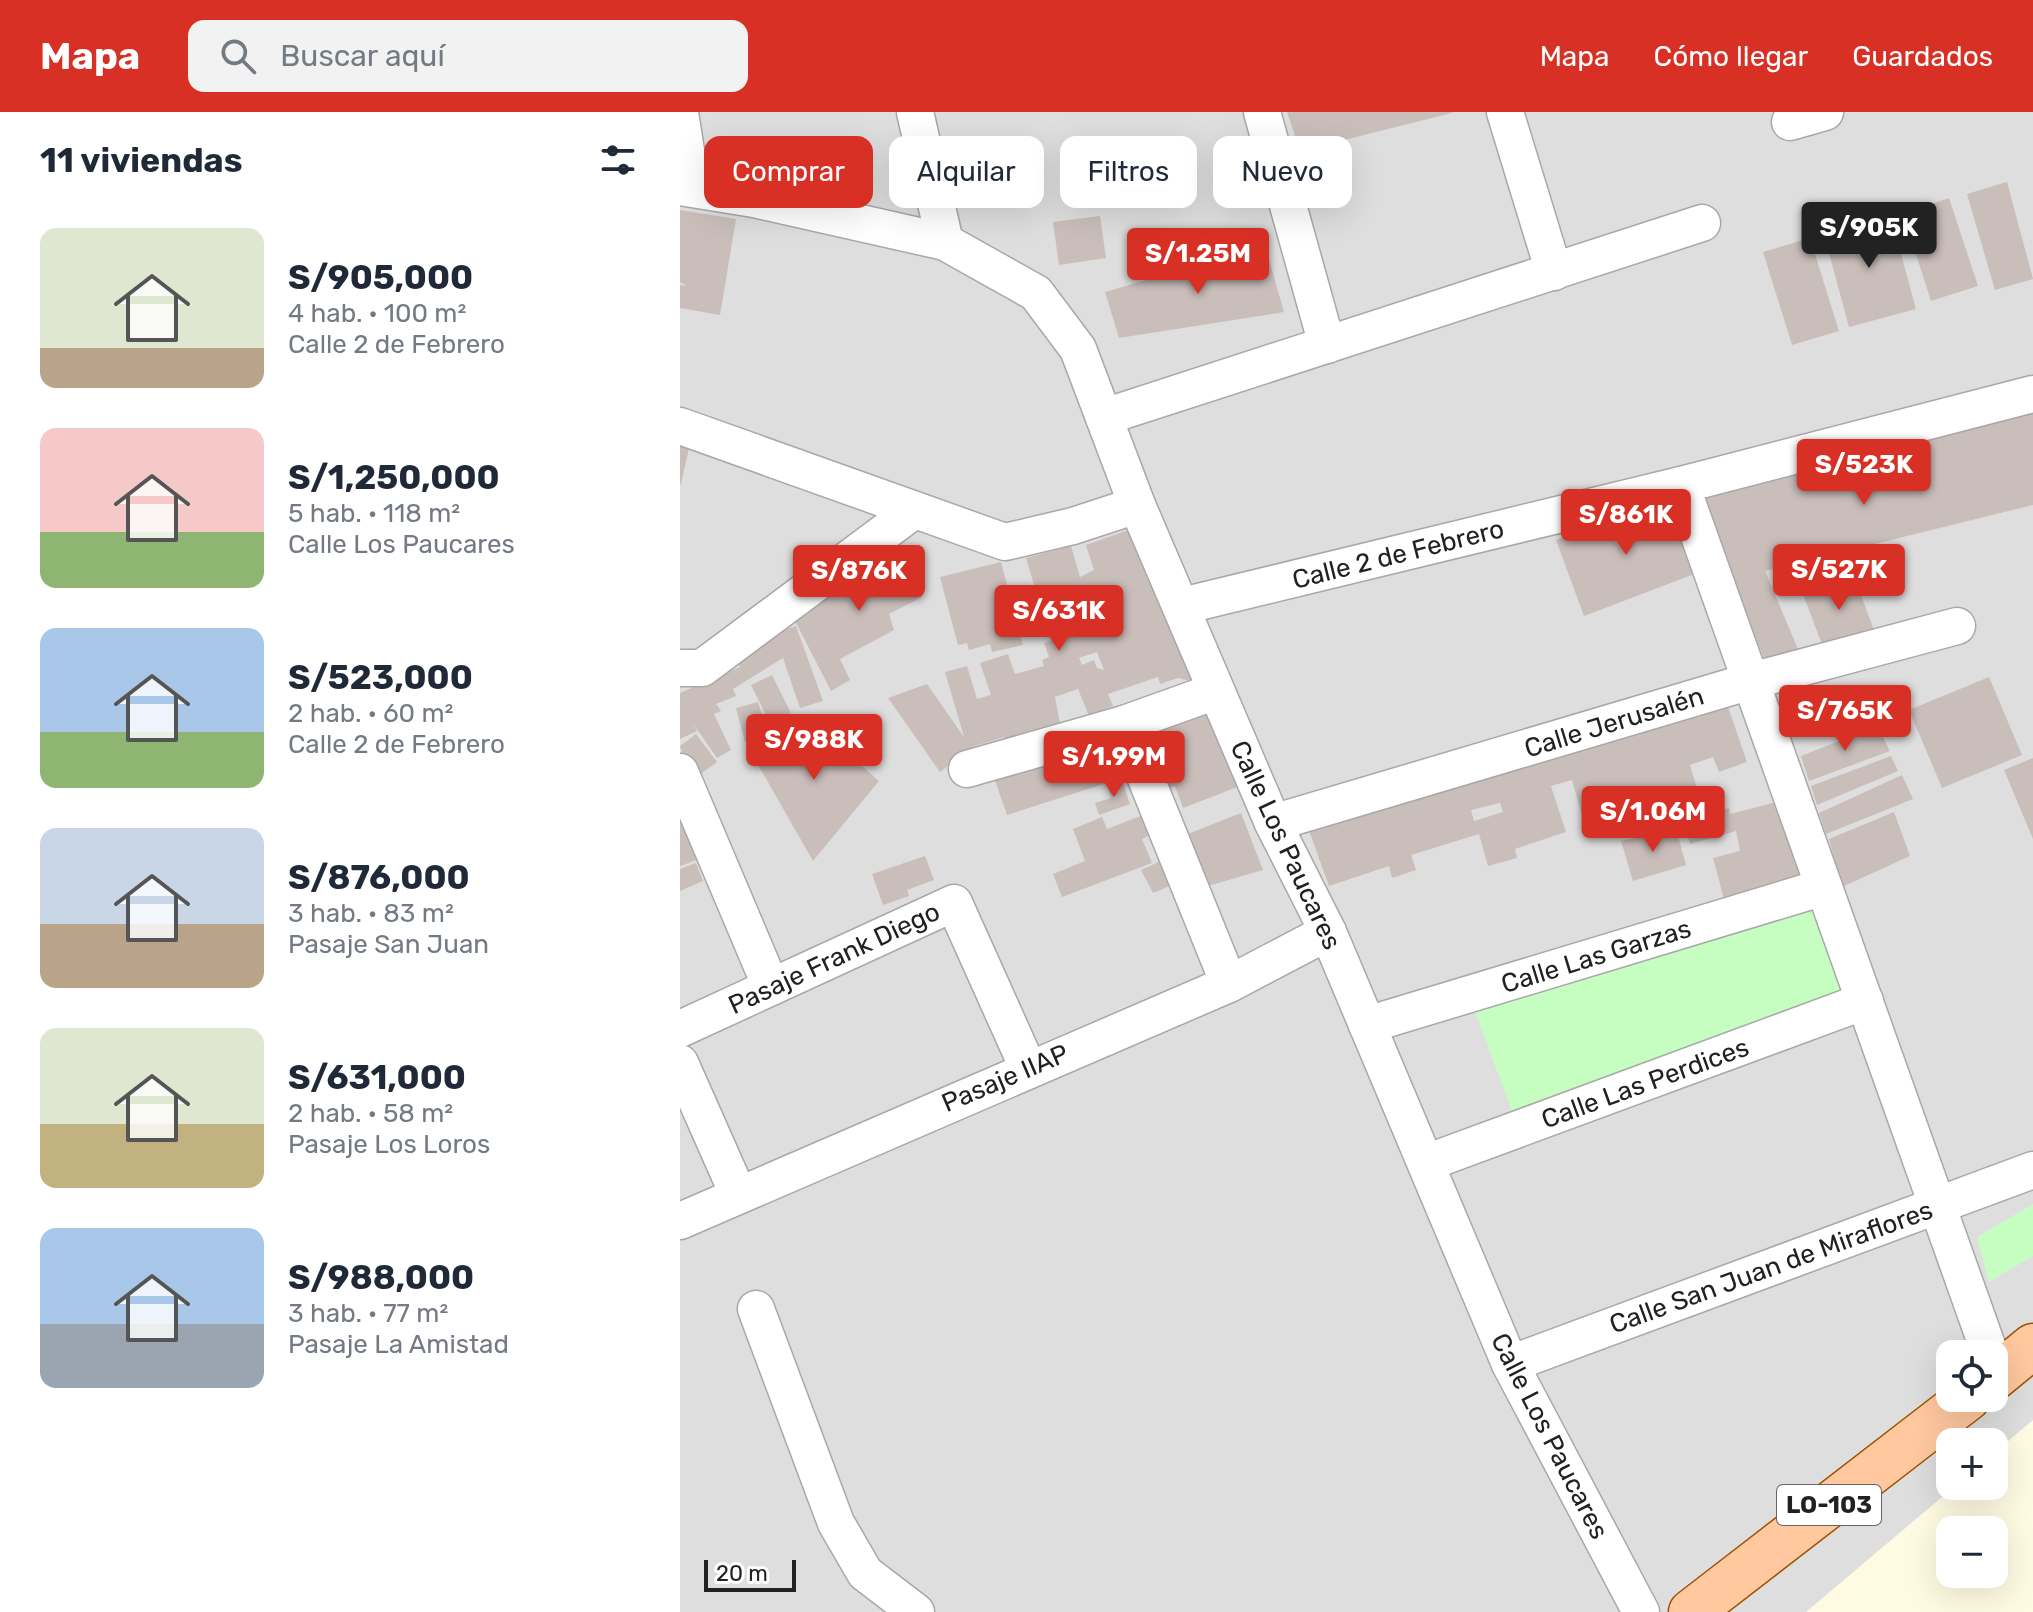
<!DOCTYPE html>
<html lang="es">
<meta charset="utf-8">
<style>
body{margin:0;font-family:Rubik,sans-serif;background:#f2f2f3;color:#1f2937;height:100vh;display:flex;flex-direction:column;font-size:30px;white-space:nowrap}
*{box-sizing:border-box;margin:0}
p{font-size:26px;color:#747a83}
.icon{flex:none;width:44px;height:44px;fill:none;stroke:currentColor;stroke-width:2;stroke-linecap:round;stroke-linejoin:round}
.map{position:relative;flex:1;overflow:hidden}
.drawer{display:flex;flex-direction:column;background:#fff;width:680px}
.drawer>*{flex:none}
.top-card{position:absolute;left:24px;top:24px;width:760px;height:72px;display:flex;gap:16px}
.fabs{position:absolute;left:1256px;top:1228px;display:grid;gap:16px}
.fabs a{display:grid;place-items:center;width:72px;height:72px;border-radius:16px;background:#fff;box-shadow:0 8px 32px #0002;font-size:40px}
.scale{position:absolute;left:24px;bottom:20px;width:92px;box-sizing:border-box;padding-left:8px;border:4px solid #212121;border-top:0;font-size:22px;line-height:28px;white-space:nowrap;color:#212121;-webkit-text-stroke:6px #fff;paint-order:stroke}
.price{position:absolute;translate:-50% -68px;padding:0 18px;border-radius:8px;background:#d93025;color:#fff;font-size:26px;line-height:52px;filter:drop-shadow(0 2px 4px #0008)}
.price::after{content:'';position:absolute;left:50%;top:48px;width:24px;height:18px;margin-left:-12px;background:inherit;clip-path:polygon(0 0,100% 0,50% 100%)}
.price.active{background:#222;color:#fff}
ul{padding:0;list-style:none}
li{display:flex;align-items:center;gap:24px;height:200px;padding:0 40px}
li span{display:grid;place-items:center;flex:none;width:224px;height:160px;border-radius:16px;color:#555}
li>.icon{margin-inline-start:auto}
span .icon{width:96px;height:96px;fill:#fffc;stroke-width:1}
li b{font-size:34px}
h2{display:flex;justify-content:space-between;align-items:center;height:96px;padding:0 40px;font-size:34px}
.tag{padding:0 28px;border-radius:16px;background:#fff;box-shadow:0 8px 32px #0002;font-size:28px;line-height:72px}
.tag.active{background:#d93025;color:#fff}
header{display:flex;align-items:center;gap:48px;box-sizing:border-box;height:112px;padding:0 40px;background:#d93025;color:#fff}
header strong{font-size:38px}
nav{display:flex;gap:44px;margin-inline-start:auto;font-size:28px}
.search{width:560px;height:72px;background:#f2f2f3;display:flex;align-items:center;gap:20px;box-sizing:border-box;padding:0 28px;border-radius:16px;color:#747a83;font-size:30px}
main{display:flex;flex:1;min-height:0}
.map>svg:first-child{display:block}
.residential{fill:#dfdede;fill-rule:evenodd}
.education{fill:#fffbe3;fill-rule:evenodd}
.park{fill:#c6fec2}
.building{fill:#cabeba;fill-rule:evenodd}
.lines{fill:none;stroke-linecap:round;stroke-linejoin:round}
.minor-casing{stroke:#a8a8a8;stroke-width:39}
.major-casing{stroke:#9e5300;stroke-width:47}
.minor{stroke:#fff;stroke-width:36}
.major{stroke:#ffc89f;stroke-width:44}
.labels{text-anchor:middle;stroke-width:7;stroke-linejoin:round;paint-order:stroke}
.shield{fill:#fff;stroke:#646464;stroke-width:2}
.shield-label{font-size:24px;font-weight:bold;fill:#212121}
.street-label{font-size:26px;fill:#212121;stroke:#fff}
</style>
<header>
<strong>Mapa</strong>
<div class="search"><svg class="icon" aria-label="search" viewBox="0 0 24 24"><circle cx="10" cy="10" r="6"/><path d="M15 15l6 6"/></svg>Buscar aquí</div>
<nav><a>Mapa</a><a>Cómo llegar</a><a>Guardados</a></nav>
</header>
<main>
<section class="drawer">
<h2>11 viviendas<svg class="icon" aria-label="filters" viewBox="0 0 24 24"><path d="M4 7h16M4 17h16"/><circle cx="9" cy="7" r="2"/><circle cx="15" cy="17" r="2"/></svg></h2>
<ul>
<li><span style="background:linear-gradient(#dfe7d0 75%,#b9a48a 0)"><svg class="icon" aria-label="home" viewBox="0 0 24 24"><path d="M3 11l9-7 9 7M6 9v11h12V9"/></svg></span><div><b>S/905,000</b><p>4 hab. · 100 m²</p><p>Calle 2 de Febrero</p></div></li>
<li><span style="background:linear-gradient(#f6c9c9 65%,#8fb573 0)"><svg class="icon" aria-label="home" viewBox="0 0 24 24"><path d="M3 11l9-7 9 7M6 9v11h12V9"/></svg></span><div><b>S/1,250,000</b><p>5 hab. · 118 m²</p><p>Calle Los Paucares</p></div></li>
<li><span style="background:linear-gradient(#a9c7e8 65%,#8fb573 0)"><svg class="icon" aria-label="home" viewBox="0 0 24 24"><path d="M3 11l9-7 9 7M6 9v11h12V9"/></svg></span><div><b>S/523,000</b><p>2 hab. · 60 m²</p><p>Calle 2 de Febrero</p></div></li>
<li><span style="background:linear-gradient(#c9d6e8 60%,#b9a48a 0)"><svg class="icon" aria-label="home" viewBox="0 0 24 24"><path d="M3 11l9-7 9 7M6 9v11h12V9"/></svg></span><div><b>S/876,000</b><p>3 hab. · 83 m²</p><p>Pasaje San Juan</p></div></li>
<li><span style="background:linear-gradient(#dfe7d0 60%,#c2b280 0)"><svg class="icon" aria-label="home" viewBox="0 0 24 24"><path d="M3 11l9-7 9 7M6 9v11h12V9"/></svg></span><div><b>S/631,000</b><p>2 hab. · 58 m²</p><p>Pasaje Los Loros</p></div></li>
<li><span style="background:linear-gradient(#a9c7e8 60%,#9aa5b1 0)"><svg class="icon" aria-label="home" viewBox="0 0 24 24"><path d="M3 11l9-7 9 7M6 9v11h12V9"/></svg></span><div><b>S/988,000</b><p>3 hab. · 77 m²</p><p>Pasaje La Amistad</p></div></li>
</ul>
</section>
<div class="map">
<svg width="1353" height="1500" viewBox="0 0 1353 1500">
<rect width="100%" height="100%" fill="#f2ede7"/>
<path class="residential" d="M0,0h1353v1500h-1353zM1270,1242h44v44h-44zM1270,1330h44v44h-44zM1270,1418h44v44h-44z"/>
<path class="education" d="M1353,1308v192h-227l149,-126h39v-33zM1270,1418h44v44h-44z"/>
<g class="park">
<polygon points="1136,784 1175,893 835,1007 791,889"/>
<polygon points="1353,1092 1353,1144 1309,1170 1297,1125"/>
</g>
<g class="building">
<polygon points="607,0 772,0 772,1 620,39"/>
<polygon points="1327,70 1353,167 1315,178 1287,82"/>
<polygon points="1269,86 1298,174 1251,189 1223,102"/>
<polygon points="0,98 56,107 40,203 0,196 0,173 7,174 0,170"/>
<polygon points="1210,102 1236,197 1169,215 1143,119"/>
<polygon points="420,104 426,146 379,153 373,110"/>
<polygon points="1130,126 1159,219 1112,233 1083,140"/>
<polygon points="585,134 604,200 439,226 425,180"/>
<polygon points="1353,294 1353,393 1085,459 1123,549 1089,559 1018,380"/>
<polygon points="0,324 11,327 1,372 0,372"/>
<polygon points="988,387 1017,461 904,504 876,428"/>
<path d="M451,417l45,116 5,-3 13,40 -16,-4 -18,6 -2,-7 -50,17 5,12 -24,10 -11,-27 -23,8 5,27 -54,20 -2,-7 -32,10 -32,25 -52,-74 39,-14 37,53 -19,-65 22,-6 10,33 14,-4 -11,-32 28,-9 7,20 29,-8 -2,-6 7,-3 -5,-14 35,-13 -6,-16 2,14 -27,9 -2,-8 -15,4 -9,-33 15,-5 -11,-37 45,-12 9,31 14,-7 -8,-25zM405,488l2,9 -14,5 -5,-9zM417,540l7,18 -7,-2 -3,-8 -12,5 -3,-7z"/>
<polygon points="240,432 242,485 209,502 214,518 160,547 170,568 151,579 112,503"/>
<polygon points="321,450 343,533 312,540 310,532 289,538 287,531 278,533 260,465"/>
<polygon points="1170,453 1198,529 1148,548 1119,472"/>
<polygon points="116,514 143,589 120,596 103,546 53,577 56,584 36,592 41,599 34,602 51,638 37,646 14,613 17,619 0,627 0,581 60,555 56,547 94,521"/>
<polygon points="92,563 111,601 90,611 71,573"/>
<polygon points="1309,565 1342,643 1262,676 1229,598"/>
<path d="M1046,589l21,61 -28,10 -6,-15 -23,8 8,27 -29,9 3,12 -27,8 -10,-33 -18,5 6,27 -37,10 -14,-50 -21,6 15,46 -51,17 2,9 -29,8 -9,-32 -68,21 5,15 -24,8 -3,-12 -60,20 -22,-61zM820,691l3,9 -29,9 -3,-11z"/>
<polygon points="78,590 88,622 65,630 56,596"/>
<polygon points="529,592 560,674 503,696 495,674 482,679 471,650 480,646 468,614"/>
<polygon points="124,602 199,669 133,749 73,644"/>
<polygon points="1197,614 1210,639 1129,669 1121,644"/>
<polygon points="16,622 37,650 13,668 0,634"/>
<polygon points="418,623 433,669 327,703 311,657"/>
<polygon points="1211,644 1218,659 1137,693 1131,674"/>
<polygon points="1353,646 1353,727 1324,658"/>
<polygon points="1222,663 1233,687 1146,722 1139,701"/>
<polygon points="442,668 450,692 419,703 415,691 431,686 427,673"/>
<polygon points="1108,687 1131,775 1047,798 1033,746 1060,739 1056,719 1010,732 1003,708 1049,696 1050,702"/>
<polygon points="1214,700 1230,744 1162,775 1149,727"/>
<polygon points="561,701 583,758 521,776 495,727"/>
<polygon points="463,703 471,723 462,727 472,751 382,785 373,762 405,749 393,717 422,705 427,717"/>
<polygon points="0,706 25,745 0,754"/>
<polygon points="996,717 1006,753 953,769 941,729"/>
<polygon points="245,744 254,768 227,778 229,784 203,793 192,762"/>
<polygon points="481,749 492,773 473,781 461,758"/>
<polygon points="16,751 23,769 0,779 0,757"/>
</g>
<g class="lines">
<defs>
<g id="minor">
<polyline points="235,0 265,130"/>
<polyline points="582,0 647,233"/>
<polyline points="825,0 874,160"/>
<polyline points="0,1 12,76"/>
<polyline points="1110,10 1145,0"/>
<polyline points="0,75 74,87 265,130 356,181 398,237 457,393 593,711 648,820 830,1252 961,1500"/>
<polyline points="424,305 1022,111"/>
<polyline points="0,314 325,430 393,414 457,393"/>
<polyline points="1001,373 1310,1242"/>
<polyline points="502,494 1001,373 1353,282"/>
<polyline points="0,556 22,556 233,399"/>
<polyline points="444,612 549,872"/>
<polyline points="287,657 444,612 536,579"/>
<polyline points="0,660 91,875"/>
<polyline points="593,711 1071,569 1277,514"/>
<polyline points="687,913 1144,775"/>
<polyline points="0,917 274,791 348,956"/>
<polyline points="0,951 58,1082"/>
<polyline points="746,1051 1185,889"/>
<polyline points="0,1109 549,872 648,820"/>
<polyline points="76,1197 156,1411 185,1461 236,1500"/>
<polyline points="830,1252 1353,1058"/>
</g>
<g id="major">
<polyline points="1314,1266 1353,1234"/>
<polyline points="1011,1500 1288,1286"/>
</g>
</defs>
<use href="#minor" class="minor-casing"/>
<use href="#major" class="major-casing"/>
<use href="#minor" class="minor"/>
<use href="#major" class="major"/>
</g>
<g class="labels">
<rect class="shield" x="1097" y="1373" width="104" height="40" rx="6"/>
<g class="shield-label">
<text x="1149" y="1401">LO-103</text>
</g>
<g class="street-label">
<text transform="translate(718 442) rotate(-14)" y="9">Calle 2 de Febrero</text>
<text transform="translate(934 610) rotate(-17)" y="9">Calle Jerusalén</text>
<text transform="translate(606 733) rotate(65)" y="9">Calle Los Paucares</text>
<text transform="translate(916 844) rotate(-17)" y="9">Calle Las Garzas</text>
<text transform="translate(154 846) rotate(-25)" y="9">Pasaje Frank Diego</text>
<text transform="translate(325 966) rotate(-23)" y="9">Pasaje IIAP</text>
<text transform="translate(965 971) rotate(-20)" y="9">Calle Las Perdices</text>
<text transform="translate(1091 1155) rotate(-20)" y="9">Calle San Juan de Miraflores</text>
<text transform="translate(870 1324) rotate(63)" y="9">Calle Los Paucares</text>
</g>
</g>
</svg>
<div class="fabs">
<a><svg class="icon" aria-label="locate" viewBox="0 0 24 24"><circle cx="12" cy="12" r="6"/><path d="M12 2v4M12 18v4M2 12h4M18 12h4"/></svg></a>
<a>+</a>
<a>−</a>
</div>
<div class="scale">20 m</div>
<b class="price active" style="left:1189px;top:158px">S/905K</b>
<b class="price" style="left:518px;top:184px">S/1.25M</b>
<b class="price" style="left:1184px;top:395px">S/523K</b>
<b class="price" style="left:946px;top:445px">S/861K</b>
<b class="price" style="left:1159px;top:500px">S/527K</b>
<b class="price" style="left:179px;top:501px">S/876K</b>
<b class="price" style="left:379px;top:541px">S/631K</b>
<b class="price" style="left:1165px;top:641px">S/765K</b>
<b class="price" style="left:134px;top:670px">S/988K</b>
<b class="price" style="left:434px;top:687px">S/1.99M</b>
<b class="price" style="left:973px;top:742px">S/1.06M</b>
<div class="top-card">
<a class="tag active">Comprar</a>
<a class="tag">Alquilar</a>
<a class="tag">Filtros</a>
<a class="tag">Nuevo</a>
</div>
</div>
</main>
